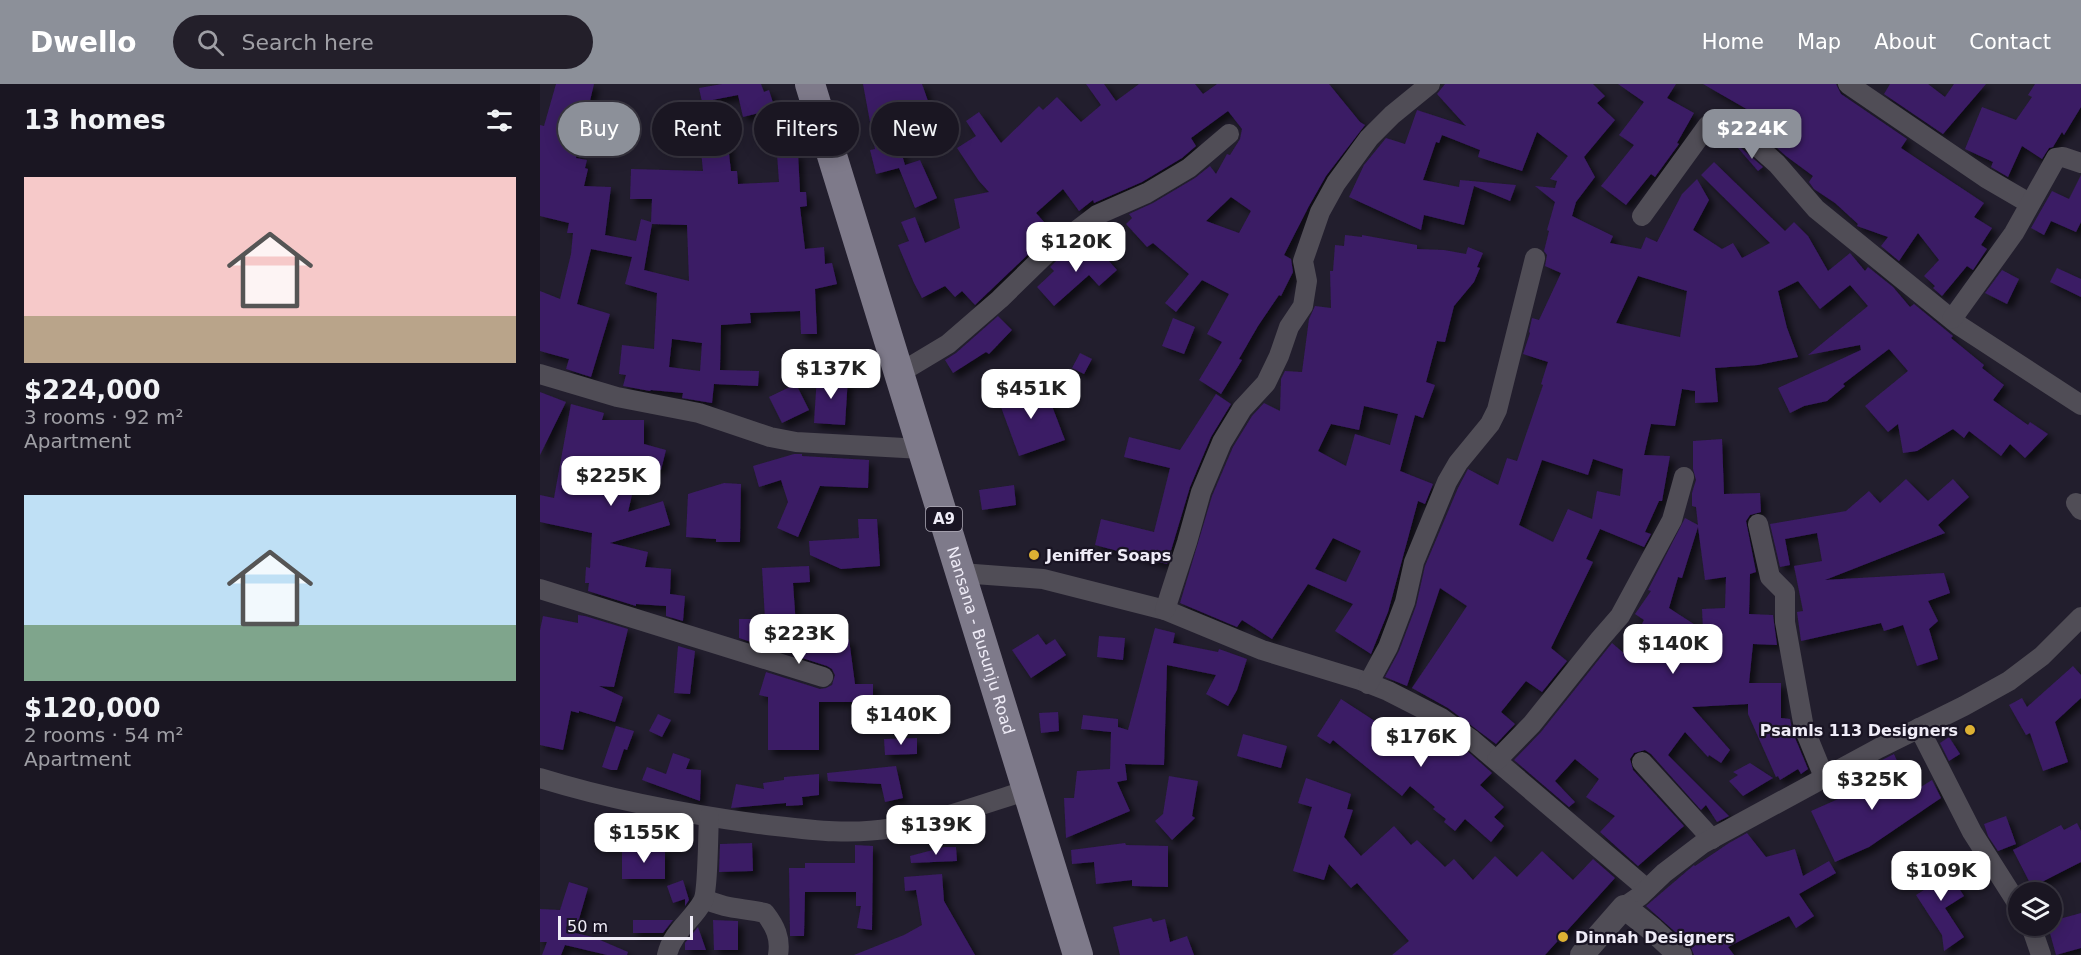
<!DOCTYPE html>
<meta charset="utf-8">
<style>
body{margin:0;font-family:"DejaVu Sans",sans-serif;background:#231f2a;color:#f1f3f6;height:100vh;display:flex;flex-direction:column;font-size:22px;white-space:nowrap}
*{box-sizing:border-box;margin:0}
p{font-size:20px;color:#9f9fa5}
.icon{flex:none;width:33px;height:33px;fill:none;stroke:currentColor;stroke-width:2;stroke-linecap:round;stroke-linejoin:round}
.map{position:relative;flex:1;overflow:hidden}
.panel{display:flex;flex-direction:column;background:#1a1622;width:540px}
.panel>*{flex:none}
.top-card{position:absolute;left:18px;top:18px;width:570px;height:54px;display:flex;gap:12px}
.fabs{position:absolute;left:1468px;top:798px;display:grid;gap:12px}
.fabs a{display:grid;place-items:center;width:54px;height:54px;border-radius:50%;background:#1a1622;box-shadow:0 3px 15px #0003,0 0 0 2px #383540;font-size:30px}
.scale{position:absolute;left:18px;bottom:15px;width:135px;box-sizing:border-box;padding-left:6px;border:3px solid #efecf7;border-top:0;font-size:16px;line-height:21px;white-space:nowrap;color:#efecf7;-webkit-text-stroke:4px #191423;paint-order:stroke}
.price{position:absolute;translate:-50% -51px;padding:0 14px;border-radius:12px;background:#fff;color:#222;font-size:20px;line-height:39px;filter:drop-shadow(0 2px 3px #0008)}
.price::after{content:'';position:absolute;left:50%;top:36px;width:18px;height:14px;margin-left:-9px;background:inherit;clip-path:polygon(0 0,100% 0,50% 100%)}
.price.on{background:#8c9099;color:#fff}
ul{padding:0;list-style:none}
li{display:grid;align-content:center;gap:12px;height:318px;padding:0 24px}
li span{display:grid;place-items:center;height:186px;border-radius:0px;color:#555}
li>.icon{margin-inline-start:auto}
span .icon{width:108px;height:108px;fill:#fffc;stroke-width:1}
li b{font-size:26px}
h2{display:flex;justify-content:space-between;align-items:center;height:72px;padding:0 24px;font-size:26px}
.pill{padding:0 21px;border-radius:27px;background:#1a1622;box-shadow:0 3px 15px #0003,0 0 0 2px #383540;font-size:21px;line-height:54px}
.pill.on{background:#8c9099;color:#fff}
header{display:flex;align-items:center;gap:36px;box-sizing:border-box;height:84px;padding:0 30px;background:#8c9099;color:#fff}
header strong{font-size:28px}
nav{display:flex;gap:33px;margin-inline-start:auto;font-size:21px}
.search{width:420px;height:54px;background:#231f2a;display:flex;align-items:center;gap:15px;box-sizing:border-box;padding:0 21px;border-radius:33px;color:#9f9fa5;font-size:22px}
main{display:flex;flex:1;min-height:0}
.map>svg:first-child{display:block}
.building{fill:#3b1b65;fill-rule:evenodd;filter:url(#shadow)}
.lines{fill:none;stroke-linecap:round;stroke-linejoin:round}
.minor{stroke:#504d56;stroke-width:20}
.tertiary{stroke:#504d56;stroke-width:24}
.primary{stroke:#7e7a8a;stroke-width:30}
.poi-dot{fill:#ddb133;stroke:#191423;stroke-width:2}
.labels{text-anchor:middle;stroke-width:4.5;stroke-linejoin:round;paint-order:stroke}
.shield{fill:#191423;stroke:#afabb7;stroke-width:1.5}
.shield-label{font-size:15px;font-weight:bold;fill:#efecf7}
.poi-label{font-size:16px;font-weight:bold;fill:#efecf7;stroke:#191423;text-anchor:start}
.street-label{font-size:16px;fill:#efecf7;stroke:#191423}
</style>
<header>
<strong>Dwello</strong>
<div class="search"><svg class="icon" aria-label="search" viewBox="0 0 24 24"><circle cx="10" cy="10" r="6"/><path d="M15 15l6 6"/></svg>Search here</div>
<nav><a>Home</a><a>Map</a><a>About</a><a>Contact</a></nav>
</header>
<main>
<section class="panel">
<h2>13 homes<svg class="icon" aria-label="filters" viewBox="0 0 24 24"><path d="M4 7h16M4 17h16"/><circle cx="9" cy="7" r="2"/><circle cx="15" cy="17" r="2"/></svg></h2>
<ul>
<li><span style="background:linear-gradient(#f6c9c9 75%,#b9a48a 0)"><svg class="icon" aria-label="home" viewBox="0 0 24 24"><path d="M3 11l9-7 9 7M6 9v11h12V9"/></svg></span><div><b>$224,000</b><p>3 rooms · 92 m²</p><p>Apartment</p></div></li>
<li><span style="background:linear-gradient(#bfe0f5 70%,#7fa58c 0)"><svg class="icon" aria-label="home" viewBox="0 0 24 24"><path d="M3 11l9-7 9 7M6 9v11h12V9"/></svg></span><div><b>$120,000</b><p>2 rooms · 54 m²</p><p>Apartment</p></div></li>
</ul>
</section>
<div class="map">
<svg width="1541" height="871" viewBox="0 0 1541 871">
<defs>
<filter id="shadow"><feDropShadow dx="5" dy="5" stdDeviation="3" flood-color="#0009"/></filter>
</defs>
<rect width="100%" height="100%" fill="#221e2d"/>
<g class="building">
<path d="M16,0h38l-10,42h-2l-6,32 11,2 -2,8 3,1 -4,17 27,1 -6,48 31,6 5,-22 10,3 1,-23h-22l1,-30 72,2 -4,-40 27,-3 5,43h6l1,13 41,-2 -2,-28 21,-1 2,39h6l1,14 -7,1 5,42 19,-2 1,17 7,-1 5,21 -22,5 2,45h-16l-1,-23 -50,2 1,10 -30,2 -1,45 39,1 -1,15 -44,-2 -2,19 -30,-5 1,-5 -32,-3 -1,1 -27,-5 3,-11 -7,-1 3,-29 32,4 3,-56 -32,-9 7,-27 -41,-8 -14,55 33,10 -19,63 -25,-8 3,-10 -29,-8v-60l20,8 11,-45 2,-21h-6l2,-10 -29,-7v-91l4,1zM112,140l35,1 2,56 -45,-11zM132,255l30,4 -2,28 -31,-4z"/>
<polygon points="182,0 221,0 224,8 229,6 235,25 203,33 198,11 162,18 159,4"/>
<polygon points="323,0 382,0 394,34 355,47 365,81 380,76 397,114 375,124 359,84 336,90 330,66 335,65"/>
<path d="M546,0h18l12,17 23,-17h56l8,10 14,-10h112l31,38 5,3 -39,51 -17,30 -25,49 7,4 2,13 -12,24 -2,-1 -21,31 -19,33 3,1 -21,34 -22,-14 23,-38 -15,-8 22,-40 -27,-14 -26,32 -11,-9 24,-29 -36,-31 -6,4 -21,-23 6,-6 -3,-4 24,-11 42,-25 15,-12 6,8 11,-20 3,1 10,-16 2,-10 -14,-18 -37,27 5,8 -14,12 -40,24 -48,21 -1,-3 -14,11 -16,-22 -27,24 18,20 -15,11 -64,61 -13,-14 -7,6 -10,-11 -23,12 -8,-15 -16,-38 11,-4 -8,-19 14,-5 10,26 35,-15 -6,-29 35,-7 -10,-11 -22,-33 19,-12 -10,-15 13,-9 22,31 38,-37 4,4 14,-13 24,25 20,-17zM691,113l20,14 -12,22 -33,-12z"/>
<path d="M905,0h148l12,12 -8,7 18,17 -31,37 11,20 -19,25 -4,14 41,20 -3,7 31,6 5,-12 11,5 25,-48 15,-15 12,21 -16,30 29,19 11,-6 9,15 28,-15 -69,-68 13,-13 71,69 9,-9 14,14 20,35 22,-18 15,18 3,-4 25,20 17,20 4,-3 39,32 -2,2 33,27 -2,3 22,17 -11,15 35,25 2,-3 18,12 -23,24 -15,-14 -9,12 -32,-25 -5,7 -11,-9 -36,22 -14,2 -5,-29 -10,8 -23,-26 43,-35 -19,-22 -46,35 2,2 -18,15 -23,5 -14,7 -12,-25 83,-38 -1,-5 -52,10 60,-49 -18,-21 -30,24 -22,-28 -20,10 9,37 11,29 -40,8 -43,3 3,34 -23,1v-12l-13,-2 -7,37 -24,-2 -7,31 26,1 -8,45h-3l-14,31 6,2 -7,13 -44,-18 -14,30 7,3 -42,86 16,13 -25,31 -16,-11 -25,31 14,12 -19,20 -48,-36 -36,-20 55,-82 -27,-18 -33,98 -22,-9 14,-26 17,-45 9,-40 33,-78 10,-19 30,16 9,-27 10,3 26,-76 -2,-1 7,-22 -25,-8 7,-21 -1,-1 3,-14 7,2 22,-47 -16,-7 2,-11 -3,-4 5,-20 -2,-1 8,-28 -20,-16 20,2 2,-7 -7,-2 18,-23 -31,-24 -15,39 -44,-14 2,-7 -38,-15 -3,8 -3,-1 -13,38 36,7 1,-7 56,5 -6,16 -36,-15 -10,39 -40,-10 -3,15 -72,-33 15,-32 22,-27 19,6 12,-34 49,16 -29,-32zM1098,192l49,15 -7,46 -64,-14zM1053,375l30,10 -3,27 -23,-5 -5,28 -24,-10 -15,33 -34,-17 23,-65 46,15z"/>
<polygon points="1078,0 1136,0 1127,14 1154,29 1137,59 1139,60 1115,93 1111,90 1086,121 1061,102 1094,61 1079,51 1104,18"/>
<polygon points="1163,0 1296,0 1301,10 1367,55 1361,64 1444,119 1434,133 1452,144 1441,161 1447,165 1433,186 1427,182 1402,212 1393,204 1395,202 1384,192 1399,176 1378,149 1359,177 1341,162 1348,153 1317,142 1318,140 1295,119 1274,105 1269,98 1273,92 1246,72 1218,47 1223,43 1206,34 1210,27"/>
<polygon points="1350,0 1388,0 1405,13 1414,0 1446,0 1403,50 1344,10"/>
<polygon points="1495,0 1541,0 1541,23 1524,51 1522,48 1513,63 1509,64 1502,75 1482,62 1468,93 1451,83 1453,78 1425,65 1442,23 1476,36 1492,13 1488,11"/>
<polygon points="245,31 247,49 232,51 230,33"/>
<polygon points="1199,63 1201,64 1223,83 1218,87 1198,64"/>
<polygon points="1541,91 1541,138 1536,148 1511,137 1504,151 1491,144 1512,107 1529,115"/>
<path d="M805,151l17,2v-2l55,10v4l27,1 22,4 2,-7 15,6 -6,14 3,1 -6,14 -20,24 -9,36 -8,-1 -11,41 9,3 -12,33 -8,-3 -15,56 33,13 -8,20 -7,-3 -30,111 -17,42 -36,-23 18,-27 -45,-20 -36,55 -30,-19 -5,7 -57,-24 32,-107 21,-49 19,-31 12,-13 16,8 1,-32 4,-8 17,1 7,-53 6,-13 16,2 -1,-37h3l2,-26 9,1zM824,322l34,8 -8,31 -35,-11 -9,32 -28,-15 13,-27 28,6zM793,454l28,13 -15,31 -31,-13z"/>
<polygon points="552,158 577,186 559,202 549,191 514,222 497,203 514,187 510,183 515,178 530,166 536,172"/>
<polygon points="1517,184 1541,195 1541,213 1510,198"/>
<polygon points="1462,186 1479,195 1467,220 1445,209"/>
<polygon points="458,232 472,246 449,270 446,268 413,289 405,276 416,269"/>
<polygon points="633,234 655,243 644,270 622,262"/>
<polygon points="540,269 552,275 544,290 532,284"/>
<polygon points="277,291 308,293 305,341 274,339"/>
<polygon points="256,300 269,326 242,339 229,313"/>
<polygon points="499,301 504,301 525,356 479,372 458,315"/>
<polygon points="0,308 26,318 0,371"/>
<polygon points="676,310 691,320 671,353 650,403 627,480 555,461 561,435 614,448 630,384 584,373 589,353 640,366"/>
<polygon points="31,320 64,329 62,336 104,336 104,360 126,366 121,386 105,381 75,407 92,411 88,428 123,417 130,441 70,459 108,468 105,483 131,485 130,510 145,512 143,537 126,532 126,522 96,520 96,522 48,507 49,499 45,499 46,483 50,484 52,449 0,438 0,411 14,414"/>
<path d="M1182,355l2,55 36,-1 1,19 -11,3 -4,6 10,51 -6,2 -1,40 24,1 4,30 -24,-1 -4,39h32v35l9,1 3,14 15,36 -7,5 -3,-5 -18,11 -2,-4 -2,1 -28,-63v-10l-56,3 38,43 -9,13 -12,-8 -1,2 -23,-25 -17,23 61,61 -12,6 -11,-17 -5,5 -50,-56 -6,-4 -11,3 -4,6 3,11 51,56 -46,40 -38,-34 15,-16 -29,-19 13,-18 -24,-20 -20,22 20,21 -6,5 -55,-47 27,-28 71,-89 14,12 18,-35 -9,-6 16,-23 -3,-1 37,-72 13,7 -2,-18 -4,-1v-13l4,-13 -3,-11v-28zM1158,443l7,53 21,-3 -1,31 -23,1 1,21 -34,-22 9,-31 4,1z"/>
<polygon points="254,370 262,370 262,372 329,376 328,404 280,402 258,453 237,444 248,418 241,396 219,403 213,382"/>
<polygon points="1366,395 1388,417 1413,395 1429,413 1398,441 1405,449 1285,496 1404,489 1410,509 1388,517 1398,537 1389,545 1398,575 1377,582 1363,541 1344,547 1341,539 1261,557 1257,528 1263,527 1254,482 1282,477 1277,449 1245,455 1250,481 1240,483 1230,440 1306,427 1329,407 1340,419"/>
<polygon points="184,399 201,400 200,458 176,458 176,455 146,453 148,410"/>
<polygon points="474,401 476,421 442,426 439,406"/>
<polygon points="318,435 337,435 340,482 301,485 270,471 269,457 319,454"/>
<polygon points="269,482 270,498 253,499 256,542 283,540 284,558 309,555 315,600 333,600 333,618 279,618 279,666 228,666 228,613 219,611 226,588 280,605 286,604 292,601 295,591 292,585 287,582 253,571 253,561 220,561 199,554 199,535 225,535 222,484"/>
<polygon points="38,531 45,532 88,545 74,603 59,602 83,613 75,638 39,627 39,629 31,627 23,666 0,661 0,546 3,532 38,539"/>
<polygon points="615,544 635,549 633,559 678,568 679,565 707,575 697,606 688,622 666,610 676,591 627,581 624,681 585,680 587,696 577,698 590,727 526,754 524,714 534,714 537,687 570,685 571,648 541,645 543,631 578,635 578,643 588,646"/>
<polygon points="498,550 506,561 515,555 526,571 491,594 472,566"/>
<polygon points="559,552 585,554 583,576 557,573"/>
<polygon points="138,562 155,567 150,610 134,609"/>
<polygon points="1533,582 1541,591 1541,614 1515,638 1528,678 1503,687 1490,649 1486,651 1469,621 1482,614 1487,623"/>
<polygon points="801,615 844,643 838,653 859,670 883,638 925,665 952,689 940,701 964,723 954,733 964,742 951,758 925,735 915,747 904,738 906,735 893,725 895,723 870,702 862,712 793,656 790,660 777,652"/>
<polygon points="518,628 519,647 501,649 499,629"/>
<polygon points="118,630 131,636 122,653 109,647"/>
<polygon points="76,642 94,647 87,666 84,665 77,686 71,686 62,683"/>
<polygon points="703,650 747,662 741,684 697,672"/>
<polygon points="1409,653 1420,670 1409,677 1400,659"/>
<polygon points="377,654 377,670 345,671 344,655"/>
<polygon points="133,669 150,675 146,685 161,686 160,717 102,696 107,683 126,690"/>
<polygon points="1354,670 1364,693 1367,692 1376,706 1392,696 1401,714 1329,763 1295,778 1271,727 1305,712 1306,714 1346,689 1340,677"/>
<polygon points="1210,679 1233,694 1203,712 1189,697 1198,691 1193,688"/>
<polygon points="356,682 363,714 345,718 341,700 288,697 287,689"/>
<polygon points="279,690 279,711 262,713 263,721 246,722 246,719 191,724 196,700 224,705 223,699 244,696 244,693"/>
<polygon points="629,692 658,697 652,732 655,734 632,756 615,737 623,730"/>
<polygon points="766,694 811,710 807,725 813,726 804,753 821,772 854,742 871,761 877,756 905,783 914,775 933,796 955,772 977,793 1002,767 1033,796 1053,775 1075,794 1005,871 852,871 869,857 817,799 811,804 789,780 784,796 753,787 772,723 758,719"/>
<polygon points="1466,732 1476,760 1458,767 1448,752 1444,740"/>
<polygon points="1537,739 1541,747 1541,778 1492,803 1473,766 1521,741 1524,746"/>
<polygon points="1207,749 1226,773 1255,765 1263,792 1289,777 1296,789 1259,810 1274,832 1256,844 1249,832 1188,863 1194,871 1154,871 1150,861 1106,822 1154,781 1155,782 1189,759"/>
<polygon points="212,759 213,787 179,788 180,760"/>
<polygon points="585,759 586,761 628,762 628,803 592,802 592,796 556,800 554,778 532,780 531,766"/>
<polygon points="315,761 333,762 332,846 317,844 321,822 316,822 316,808 265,808 264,852 250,852 249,784 265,784 265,779 315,779"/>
<polygon points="404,763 416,763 417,777 371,779 370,772"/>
<rect x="82" y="766" width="43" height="29"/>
<polygon points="1401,777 1424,812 1405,824 1424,853 1404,867 1402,851 1376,811 1387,804 1379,791"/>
<polygon points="402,790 404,817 435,871 314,871 364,851 382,841 376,806 365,807 364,793"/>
<polygon points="143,796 149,816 145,822 145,815 133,819 127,802"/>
<polygon points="29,798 48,804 35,849 53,853 88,868 87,871 67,871 25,861 21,871 2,871 7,858 0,858 0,825 20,826"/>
<polygon points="1541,829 1541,864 1516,871 1508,842 1512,842 1512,837"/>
<polygon points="611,834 613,838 625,835 630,858 647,852 654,871 580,871 573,843"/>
<polygon points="93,836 133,836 123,849 93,849"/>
<polygon points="173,836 198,837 198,866 174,866"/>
<polygon points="158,843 166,866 145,866 145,859"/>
</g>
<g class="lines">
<g class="minor">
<polyline points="1308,0 1446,94 1489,119"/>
<polyline points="1102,132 1168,41 1178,38 1182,40 1208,54 1237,80 1276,125 1420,242 1541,321"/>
<polyline points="1412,235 1474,149 1516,74 1523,73 1541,79"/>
<polyline points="0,290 77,313 159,329 230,353 256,358 382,365"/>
<polyline points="358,290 408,260 460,215 507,169 557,131 607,109 649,84 689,50"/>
<polyline points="1536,419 1541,426"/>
<polyline points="1218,440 1230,493 1245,508 1245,538 1264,644 1284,693"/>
<polyline points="421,489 503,495 625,526 722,566 820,596 848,607 901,634 932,656 1107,805"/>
<polyline points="0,505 283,593"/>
<polyline points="625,526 647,458 661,408 682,358 702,325 726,299 739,272 749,243 763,222 767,197 763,177 780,128 796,99 829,54 852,31 890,0"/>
<polyline points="828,600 848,563 865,518 874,478 907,398 918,379 950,340 957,326 995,174"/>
<polyline points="1379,644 1432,748 1479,822"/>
<polyline points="957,676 992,640 1060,555 1080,532 1132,436 1144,393"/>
<polyline points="1102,678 1172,755"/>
<path d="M0,694c71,22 146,36 219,46 45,5 88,12 133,4 46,-7 91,-24 136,-38"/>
<path d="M165,815c20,10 38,9 60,14 10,13 16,25 13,42"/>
<polyline points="1084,823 1100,812 1124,789 1162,760 1339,664 1424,622 1469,597 1502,572 1541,533"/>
<polyline points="1491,842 1501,871"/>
<path d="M127,871c5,-23 26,-35 36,-54 5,-10 5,-69 6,-84"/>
</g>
<polyline class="tertiary" points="1042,871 1084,823 1113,846 1140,871"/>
<path class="primary" id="s1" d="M270,0l268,871"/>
</g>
<g class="poi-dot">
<circle cx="494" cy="471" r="6"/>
<circle cx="1430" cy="646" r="6"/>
<circle cx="1023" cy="853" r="6"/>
</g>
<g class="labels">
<rect class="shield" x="386" y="423" width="36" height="24" rx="4.5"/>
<g class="shield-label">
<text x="404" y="440">A9</text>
</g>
<g class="poi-label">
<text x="506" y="477">Jeniffer Soaps</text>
<text x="1418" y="652" text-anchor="end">Psamls 113 Designers</text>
<text x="1035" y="859">Dinnah Designers</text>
</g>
<g class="street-label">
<text dy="6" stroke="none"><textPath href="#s1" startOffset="582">Nansana - Busunju Road</textPath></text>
</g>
</g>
</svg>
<div class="fabs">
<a><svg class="icon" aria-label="layers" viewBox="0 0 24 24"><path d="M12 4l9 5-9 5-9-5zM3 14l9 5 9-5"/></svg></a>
</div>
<div class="scale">50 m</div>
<b class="price on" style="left:1212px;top:76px">$224K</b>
<b class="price" style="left:536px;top:189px">$120K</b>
<b class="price" style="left:291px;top:316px">$137K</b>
<b class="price" style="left:491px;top:336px">$451K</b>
<b class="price" style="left:71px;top:423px">$225K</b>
<b class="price" style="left:259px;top:581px">$223K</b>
<b class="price" style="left:1133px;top:591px">$140K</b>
<b class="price" style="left:361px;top:662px">$140K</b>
<b class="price" style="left:881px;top:684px">$176K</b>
<b class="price" style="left:1332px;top:727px">$325K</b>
<b class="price" style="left:396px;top:772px">$139K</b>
<b class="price" style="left:104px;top:780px">$155K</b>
<b class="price" style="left:1401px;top:818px">$109K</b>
<div class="top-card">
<a class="pill on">Buy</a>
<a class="pill">Rent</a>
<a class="pill">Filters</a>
<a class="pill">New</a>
</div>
</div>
</main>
